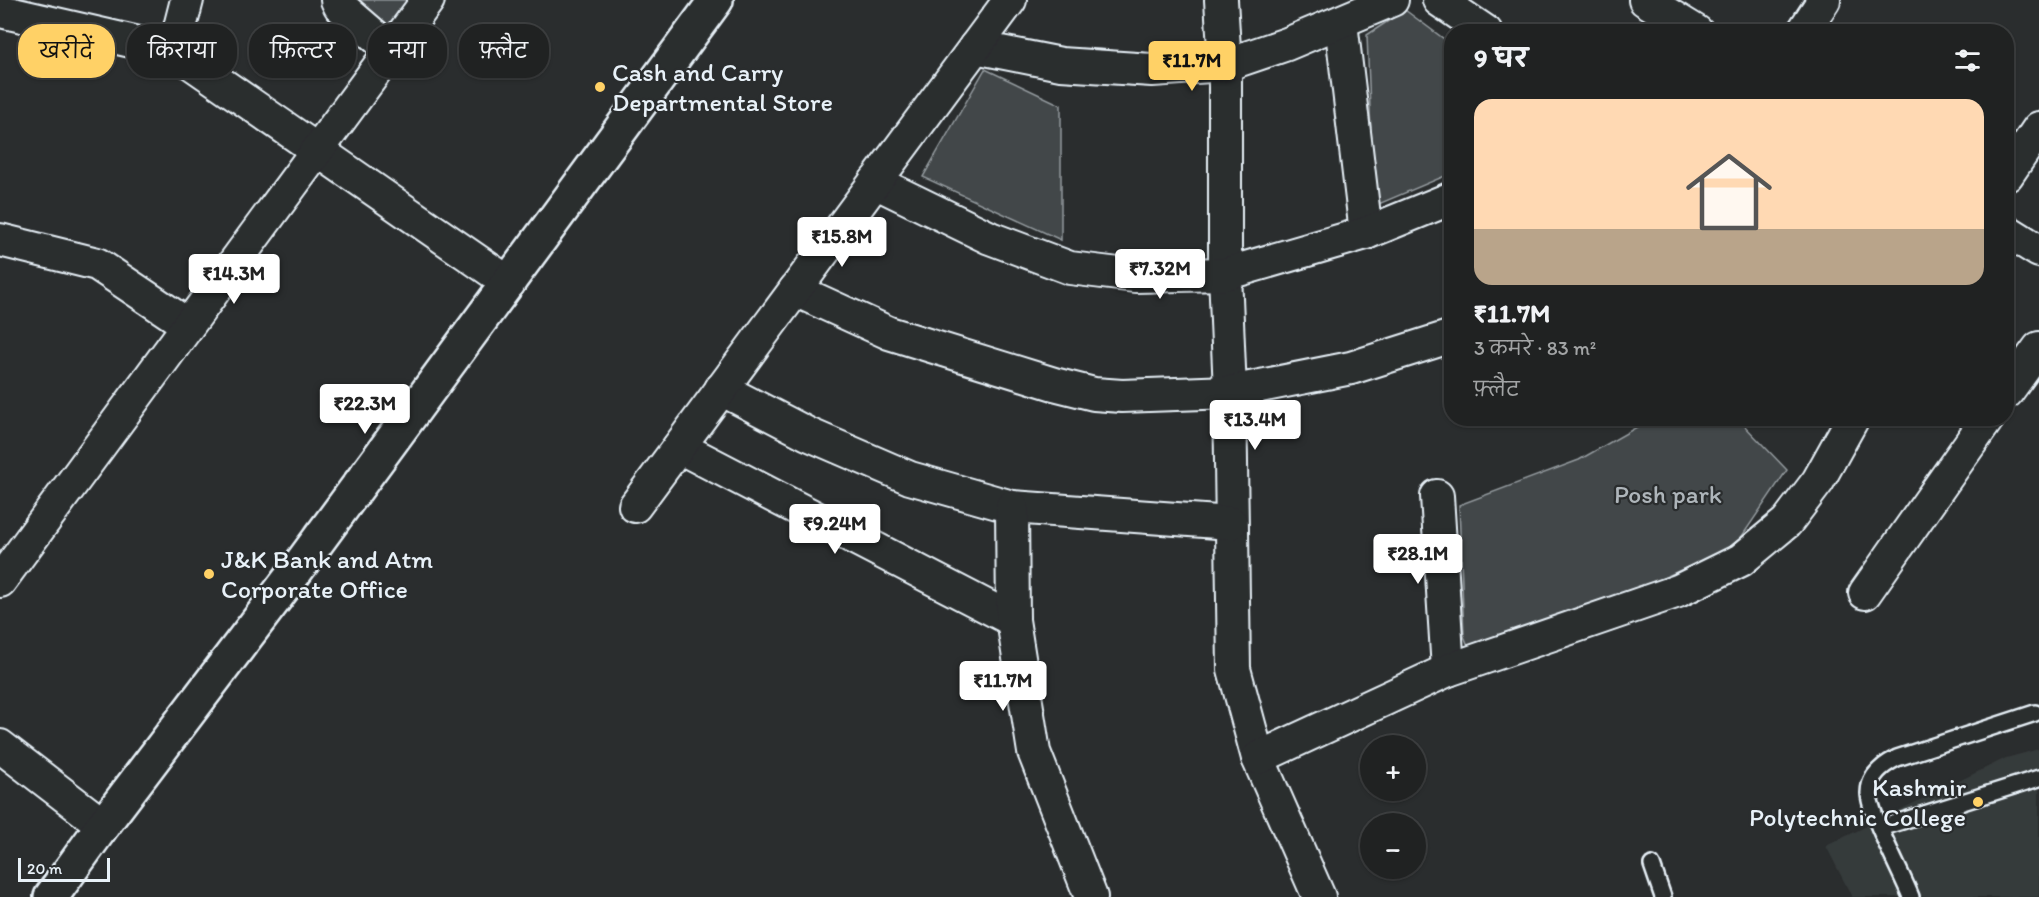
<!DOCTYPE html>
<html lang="hi">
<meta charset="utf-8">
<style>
body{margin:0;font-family:Itim,"Playpen Sans Deva",sans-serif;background:#282a2a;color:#f1f3f6;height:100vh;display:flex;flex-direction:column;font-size:22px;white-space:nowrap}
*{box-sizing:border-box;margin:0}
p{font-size:20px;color:#a2a4a5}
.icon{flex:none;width:33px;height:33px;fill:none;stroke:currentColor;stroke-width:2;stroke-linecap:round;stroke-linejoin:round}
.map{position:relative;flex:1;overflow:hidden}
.sheet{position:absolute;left:1444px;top:24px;width:570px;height:402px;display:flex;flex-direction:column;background:#202222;border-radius:24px;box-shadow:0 2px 4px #0004,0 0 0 2px #3d3f40}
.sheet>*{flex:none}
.top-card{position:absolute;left:18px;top:24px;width:570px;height:54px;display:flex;gap:12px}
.fabs{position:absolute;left:1360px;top:735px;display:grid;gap:12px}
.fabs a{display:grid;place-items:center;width:66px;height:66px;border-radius:50%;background:#202222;box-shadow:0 2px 4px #0004,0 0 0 2px #3d3f40;font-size:30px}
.scale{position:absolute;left:18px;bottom:15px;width:92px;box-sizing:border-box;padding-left:6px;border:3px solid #e8f1f8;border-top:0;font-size:16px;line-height:21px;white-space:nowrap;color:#e8f1f8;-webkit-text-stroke:4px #2a2d2e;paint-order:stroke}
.price{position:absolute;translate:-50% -51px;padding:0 14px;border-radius:6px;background:#fff;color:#222;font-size:20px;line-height:39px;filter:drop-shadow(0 2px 3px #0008)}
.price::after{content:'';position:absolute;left:50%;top:36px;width:18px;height:14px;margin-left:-9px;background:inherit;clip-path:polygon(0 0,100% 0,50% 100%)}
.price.current{background:#ffd166;color:#111}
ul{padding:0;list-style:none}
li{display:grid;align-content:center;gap:12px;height:318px;padding:0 30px}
li span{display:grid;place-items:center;height:186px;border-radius:18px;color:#555}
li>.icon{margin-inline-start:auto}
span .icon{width:108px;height:108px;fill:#fffc;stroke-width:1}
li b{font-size:26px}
h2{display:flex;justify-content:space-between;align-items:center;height:72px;padding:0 30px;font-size:26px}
.chip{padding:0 21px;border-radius:24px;background:#202222;box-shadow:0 2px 4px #0004,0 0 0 2px #3d3f40;font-size:21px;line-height:54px}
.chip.current{background:#ffd166;color:#111}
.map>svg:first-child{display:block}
.built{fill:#363a3b}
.green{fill:#424648;stroke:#959ca0;stroke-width:1.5}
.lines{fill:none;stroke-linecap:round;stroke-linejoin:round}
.service-casing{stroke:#e8f1f8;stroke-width:20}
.minor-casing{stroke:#e8f1f8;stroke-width:36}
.secondary-casing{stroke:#e8f1f8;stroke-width:38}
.service{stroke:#2a2d2e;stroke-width:15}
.minor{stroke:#2a2d2e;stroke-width:32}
.secondary{stroke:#2a2d2e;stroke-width:33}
.poi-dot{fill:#ffd166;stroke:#2a2d2e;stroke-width:2}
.labels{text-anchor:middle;stroke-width:4.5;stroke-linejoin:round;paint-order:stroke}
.poi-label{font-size:26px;fill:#e8f1f8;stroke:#2a2d2e;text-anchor:start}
.park-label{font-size:26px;fill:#aeb5ba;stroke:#2a2d2e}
</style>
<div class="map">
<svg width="2039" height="897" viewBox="0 0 2039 897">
<rect width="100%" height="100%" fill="#2a2d2e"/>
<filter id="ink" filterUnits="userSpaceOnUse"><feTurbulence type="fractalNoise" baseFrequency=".0167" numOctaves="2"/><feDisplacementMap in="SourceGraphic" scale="12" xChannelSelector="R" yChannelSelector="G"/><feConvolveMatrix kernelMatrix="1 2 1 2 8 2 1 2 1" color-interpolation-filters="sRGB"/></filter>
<g filter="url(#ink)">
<polygon class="built" points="2039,749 2039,897 1852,897 1826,846 2006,758"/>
<g class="green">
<polygon points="345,0 417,0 388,41"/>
<polygon points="1405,10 1452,45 1452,173 1374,206 1367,35"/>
<polygon points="985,69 1061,105 1061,240 923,177"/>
<polygon points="1651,419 1738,419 1787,470 1736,545 1617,599 1469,648 1464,636 1459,505 1579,460"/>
</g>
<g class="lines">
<defs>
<g id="service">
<polyline points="1880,828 2039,778"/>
<polyline points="1652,865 1663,897"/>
<path d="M1911,897c-9,-23 -42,-84 -42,-104 0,-18 14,-28 28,-35l138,-45"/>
</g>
<g id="minor">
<polyline points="337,0 340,6 391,50"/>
<polyline points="1221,0 1225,65 1225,274 1230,392 1234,669 1258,758 1319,897"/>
<polyline points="1439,0 1486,32"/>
<polyline points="1645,0 1697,32"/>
<polyline points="0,11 174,51 509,283"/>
<polyline points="1341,23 1366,233"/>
<polyline points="1803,32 1824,0"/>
<polyline points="975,47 1061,64 1152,70 1225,65 1287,44 1392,0"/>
<polyline points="174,51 187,0"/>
<polyline points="2007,175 2039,128"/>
<polyline points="875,182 990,238 1070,268 1135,276 1225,274 1366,233 1452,198"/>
<polyline points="2007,231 2039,251"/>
<polyline points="0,240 97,264 188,325"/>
<polyline points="795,290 889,333 1054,384 1094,394 1122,396 1230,392 1351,368 1452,336"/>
<polyline points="721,389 808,434 910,478 1012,507 1231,523"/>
<polyline points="2007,392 2039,348"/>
<polyline points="679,447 1013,620"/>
<polyline points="1437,496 1448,670"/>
<polyline points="635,506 1010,0"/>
<polyline points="1012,507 1013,620 1034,752 1091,897"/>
<polyline points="0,581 428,0"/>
<polyline points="1865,593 1988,418"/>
<polyline points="0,746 103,825"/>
<polyline points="1258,758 1448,670 1678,591 1741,560 1787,522 1818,481 1853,418"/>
</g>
<polyline id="secondary" points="51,897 103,825 289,580 716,0"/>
</defs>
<use href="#service" class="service-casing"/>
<use href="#minor" class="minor-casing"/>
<use href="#secondary" class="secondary-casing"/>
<use href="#service" class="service"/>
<use href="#minor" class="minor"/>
<use href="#secondary" class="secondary"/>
</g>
</g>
<g class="poi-dot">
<circle cx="600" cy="87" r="6"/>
<circle cx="209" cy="574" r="6"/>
<circle cx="1978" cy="802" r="6"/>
</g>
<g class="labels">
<g class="poi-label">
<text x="612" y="81">Cash and Carry<tspan x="612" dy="30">Departmental Store</tspan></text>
<text x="221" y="568">J&amp;K Bank and Atm<tspan x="221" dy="30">Corporate Office</tspan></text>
<text x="1966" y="796" text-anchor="end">Kashmir<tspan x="1966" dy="30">Polytechnic College</tspan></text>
</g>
<g class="park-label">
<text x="1668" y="503">Posh park</text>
</g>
</g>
</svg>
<div class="fabs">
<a>+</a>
<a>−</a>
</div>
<div class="scale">20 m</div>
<b class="price current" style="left:1192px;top:92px">₹11.7M</b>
<b class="price" style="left:842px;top:268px">₹15.8M</b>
<b class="price" style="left:1160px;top:300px">₹7.32M</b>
<b class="price" style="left:234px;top:305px">₹14.3M</b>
<b class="price" style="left:365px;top:435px">₹22.3M</b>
<b class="price" style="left:1255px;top:451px">₹13.4M</b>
<b class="price" style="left:835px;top:555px">₹9.24M</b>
<b class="price" style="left:1418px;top:585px">₹28.1M</b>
<b class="price" style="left:1003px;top:712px">₹11.7M</b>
<div class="top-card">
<a class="chip current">खरीदें</a>
<a class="chip">किराया</a>
<a class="chip">फ़िल्टर</a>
<a class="chip">नया</a>
<a class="chip">फ़्लैट</a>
</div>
<section class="sheet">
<h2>9 घर<svg class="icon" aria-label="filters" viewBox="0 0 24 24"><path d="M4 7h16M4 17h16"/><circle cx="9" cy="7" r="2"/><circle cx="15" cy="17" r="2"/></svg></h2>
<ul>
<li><span style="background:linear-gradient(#ffd9b3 70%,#b9a48a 0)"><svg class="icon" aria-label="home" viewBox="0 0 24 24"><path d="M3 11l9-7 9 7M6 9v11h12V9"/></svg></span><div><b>₹11.7M</b><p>3 कमरे · 83 m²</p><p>फ़्लैट</p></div></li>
</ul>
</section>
</div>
